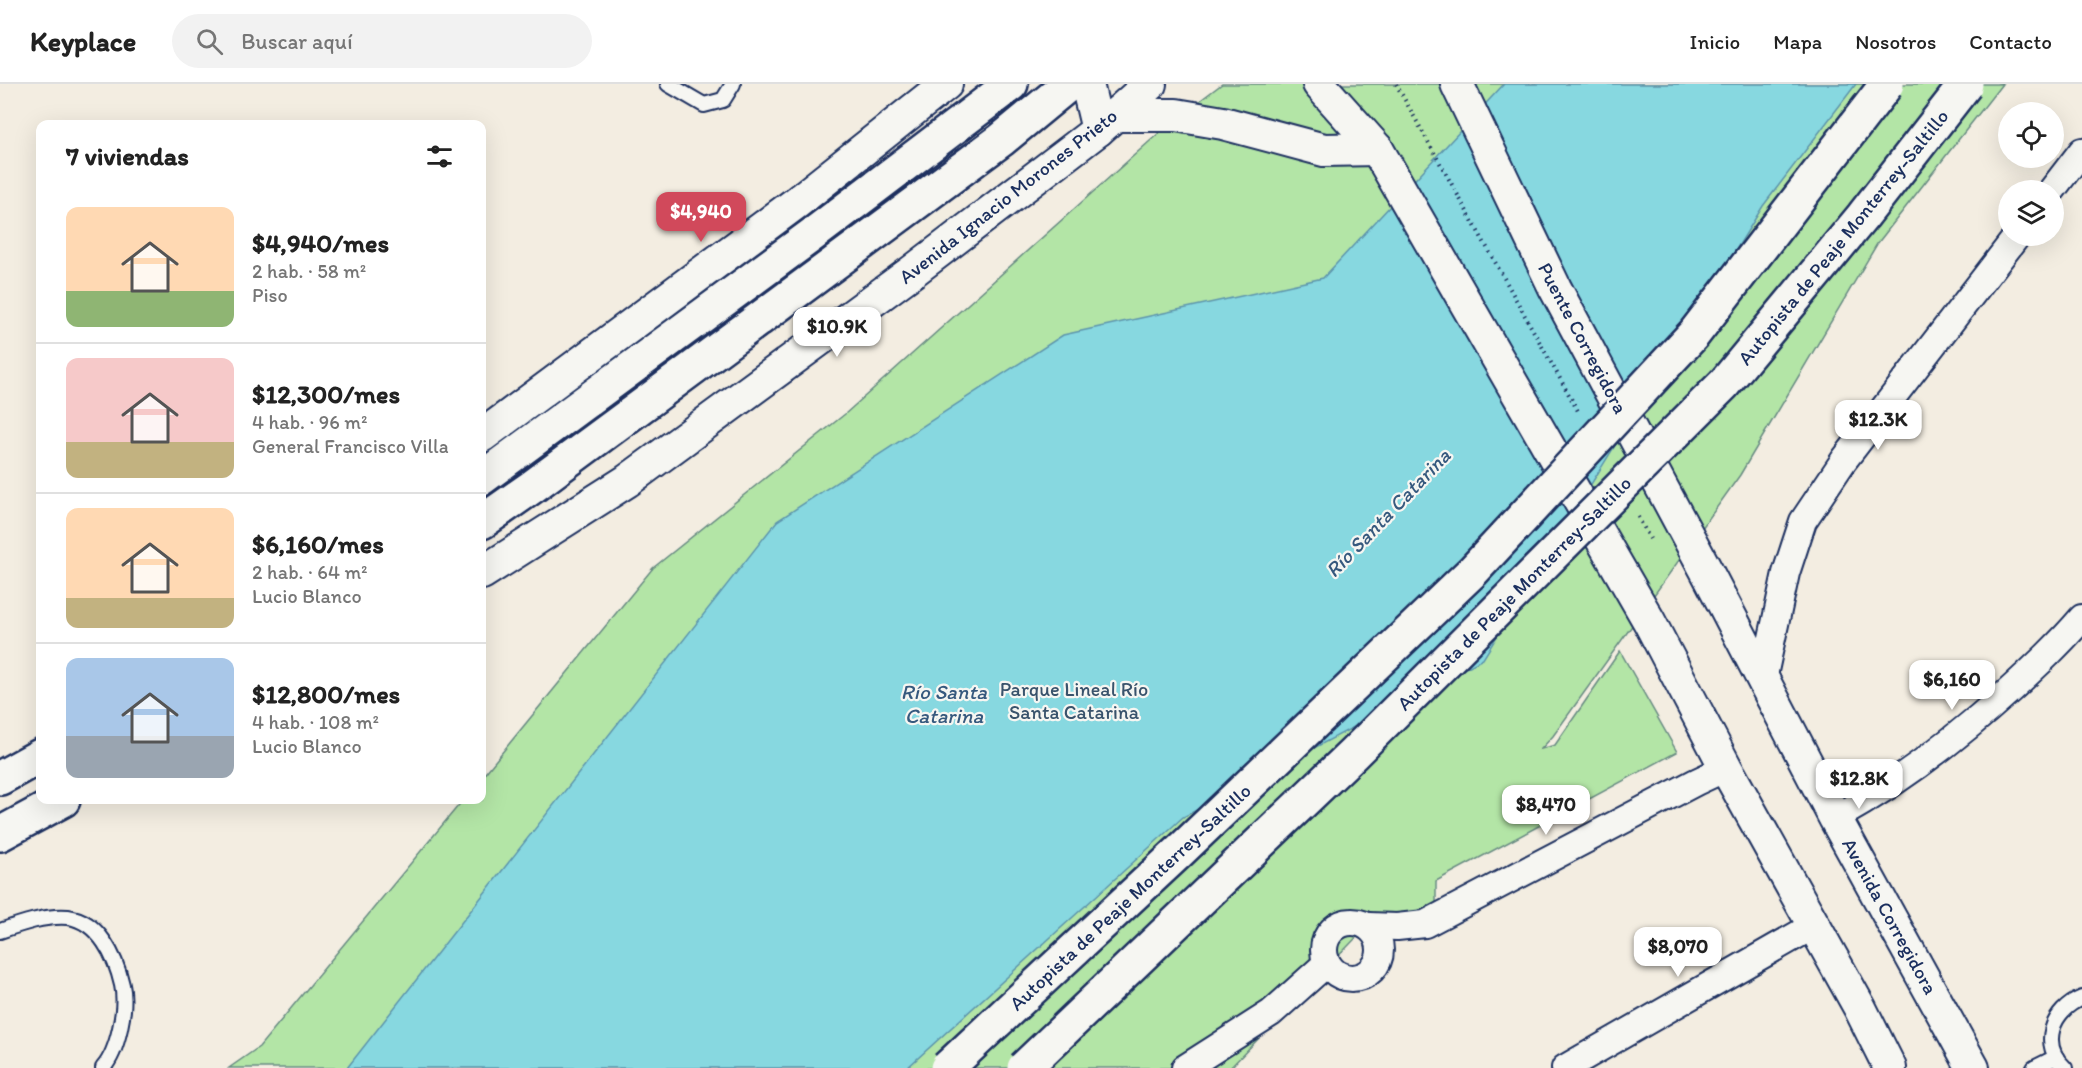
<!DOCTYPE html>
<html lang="es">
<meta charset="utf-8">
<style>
body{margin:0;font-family:Itim,sans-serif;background:#f2f2f2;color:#222;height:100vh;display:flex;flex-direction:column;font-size:22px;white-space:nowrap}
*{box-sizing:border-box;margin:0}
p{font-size:20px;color:#767676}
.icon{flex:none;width:33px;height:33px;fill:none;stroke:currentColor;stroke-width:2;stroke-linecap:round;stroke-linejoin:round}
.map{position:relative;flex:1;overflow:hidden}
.side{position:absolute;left:36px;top:36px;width:450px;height:684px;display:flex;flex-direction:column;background:#fff;border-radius:12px;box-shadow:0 6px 24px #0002}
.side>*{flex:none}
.fabs{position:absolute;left:1998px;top:18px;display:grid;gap:12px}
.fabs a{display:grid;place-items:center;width:66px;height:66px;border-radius:50%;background:#fff;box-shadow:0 6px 24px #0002;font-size:30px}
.price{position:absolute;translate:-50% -51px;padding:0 14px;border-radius:12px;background:#fff;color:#222;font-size:20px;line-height:39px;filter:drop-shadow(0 2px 3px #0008)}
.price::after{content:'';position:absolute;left:50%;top:36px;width:18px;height:14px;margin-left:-9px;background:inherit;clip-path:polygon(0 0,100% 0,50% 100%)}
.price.current{background:#d1495b;color:#fff}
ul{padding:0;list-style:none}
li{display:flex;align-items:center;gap:18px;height:150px;padding:0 30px}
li+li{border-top:2px solid #e0e0e0}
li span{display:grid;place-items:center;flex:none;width:168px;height:120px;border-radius:12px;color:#555}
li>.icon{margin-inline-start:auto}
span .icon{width:72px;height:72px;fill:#fffc;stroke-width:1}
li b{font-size:26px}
h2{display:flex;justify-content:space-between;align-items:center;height:72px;padding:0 30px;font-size:26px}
header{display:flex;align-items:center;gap:36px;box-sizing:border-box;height:84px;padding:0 30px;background:#fff;border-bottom:2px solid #e0e0e0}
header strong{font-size:28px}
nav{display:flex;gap:33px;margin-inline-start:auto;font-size:21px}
.search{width:420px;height:54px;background:#f2f2f2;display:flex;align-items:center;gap:15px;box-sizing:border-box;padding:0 21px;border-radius:33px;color:#767676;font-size:22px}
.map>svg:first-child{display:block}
.green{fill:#b3e5a6;stroke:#678a82;stroke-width:1.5}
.water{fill:#87d8e0;stroke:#5c94ac;stroke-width:1.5}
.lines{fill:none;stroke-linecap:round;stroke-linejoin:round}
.service-casing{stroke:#1b2f5e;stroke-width:18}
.minor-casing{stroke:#1b2f5e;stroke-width:30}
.tertiary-casing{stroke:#1b2f5e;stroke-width:36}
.primary-casing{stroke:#1b2f5e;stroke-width:38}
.path{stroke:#1b2f5e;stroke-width:4;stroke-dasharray:1.5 4.5;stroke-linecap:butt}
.service{stroke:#f6f6f2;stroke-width:14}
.minor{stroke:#f6f6f2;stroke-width:26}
.tertiary{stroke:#f6f6f2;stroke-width:32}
.primary{stroke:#f6f6f2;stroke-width:33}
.motorway-bridge-casing{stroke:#1b2f5e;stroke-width:38;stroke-linecap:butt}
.motorway-bridge{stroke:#f6f6f2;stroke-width:33}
.labels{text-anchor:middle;stroke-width:4.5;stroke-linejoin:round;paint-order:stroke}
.street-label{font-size:20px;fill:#1b2f5e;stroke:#f6f6f2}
.park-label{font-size:20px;fill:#39536c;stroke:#f6f6f2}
.water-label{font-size:21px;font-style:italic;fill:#36597e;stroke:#f6f6f2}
</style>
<header>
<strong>Keyplace</strong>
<div class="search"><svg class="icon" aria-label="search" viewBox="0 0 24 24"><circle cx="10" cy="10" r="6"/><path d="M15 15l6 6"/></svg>Buscar aquí</div>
<nav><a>Inicio</a><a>Mapa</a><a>Nosotros</a><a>Contacto</a></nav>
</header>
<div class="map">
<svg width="2082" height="984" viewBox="0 0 2082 984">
<rect width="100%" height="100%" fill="#f3ede1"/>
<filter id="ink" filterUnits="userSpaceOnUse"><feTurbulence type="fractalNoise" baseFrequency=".0167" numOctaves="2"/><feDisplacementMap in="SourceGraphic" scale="12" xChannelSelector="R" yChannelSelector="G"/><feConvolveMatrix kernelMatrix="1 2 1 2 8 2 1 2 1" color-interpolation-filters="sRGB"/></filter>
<g filter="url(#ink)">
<polygon class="green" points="1222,0 2002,0 1877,160 1740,391 1553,652 1541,665 1555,661 1620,567 1677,668 1436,797 1436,827 1404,835 1379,830 1230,984 229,984 259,963 463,716 482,716 482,693 653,484 845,330 1169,40"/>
<polygon class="water" points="1504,0 1856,0 1763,122 1483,575 1183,733 907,984 347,984 777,437 1063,251 1323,194"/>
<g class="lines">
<defs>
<g id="service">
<polyline points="668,0 704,21 723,16 733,0"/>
<path d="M0,847c20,-7 46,-16 68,-14 31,4 48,41 54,68 5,22 -4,66 -19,83"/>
<polyline points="2034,984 2056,973"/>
<path d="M2065,984c-26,-23 -13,-58 17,-70"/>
</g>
<g id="minor">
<polyline points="2052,106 2082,67"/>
<polyline points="1763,596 1786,489 1803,437 1844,376 2017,152"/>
<path d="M1835,734c64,-35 121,-79 175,-128 25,-23 50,-46 72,-72"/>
<circle cx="1352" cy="866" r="28"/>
<polyline points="1369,842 1397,843 1425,840 1696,698 1726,684"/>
<polyline points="1185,984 1271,929 1327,879"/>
<polyline points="1565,984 1813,842"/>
</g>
<g id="tertiary">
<polyline points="1087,0 1098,46"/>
<polyline points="1319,0 1377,65 1649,537 1726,684 1860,924 1890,984"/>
<polyline points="1457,0 1555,204 1707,488 1835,734 1973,984"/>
<polyline points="1114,31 1176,31 1223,39 1324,66 1377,65"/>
<polyline points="482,352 796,119 946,0"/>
<polyline points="482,489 627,397 913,187 1098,46 1150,0"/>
</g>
<g id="primary">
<polyline points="482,394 812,151 1011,0"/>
<polyline points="482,438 532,403 1001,56 1069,0"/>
<polyline points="0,694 40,672"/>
<polyline points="0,750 63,716"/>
</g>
</defs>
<use href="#service" class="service-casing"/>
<use href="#minor" class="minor-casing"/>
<use href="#tertiary" class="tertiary-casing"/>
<use href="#primary" class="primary-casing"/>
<g class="path">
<polyline points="1396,0 1578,327"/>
<polyline points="1638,433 1650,455"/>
</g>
<use href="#service" class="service"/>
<use href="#minor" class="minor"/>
<use href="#tertiary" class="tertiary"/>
<use href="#primary" class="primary"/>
<defs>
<g id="motorway-bridge">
<polyline points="947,984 1179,768 1473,487 1694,250 1887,0"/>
<polyline points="1024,984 1353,670 1724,300 1863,132 1966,0"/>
</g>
</defs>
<use href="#motorway-bridge" class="motorway-bridge-casing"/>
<use href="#motorway-bridge" class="motorway-bridge"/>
</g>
</g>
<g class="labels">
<g class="street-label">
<text transform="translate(1008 112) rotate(-38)" y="7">Avenida Ignacio Morones Prieto</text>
<text transform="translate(1843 153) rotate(-51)" y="7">Autopista de Peaje Monterrey-Saltillo</text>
<text transform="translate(1583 254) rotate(62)" y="7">Puente Corregidora</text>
<text transform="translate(1514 509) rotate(-45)" y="7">Autopista de Peaje Monterrey-Saltillo</text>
<text transform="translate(1130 813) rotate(-43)" y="7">Autopista de Peaje Monterrey-Saltillo</text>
<text transform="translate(1890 832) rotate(61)" y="7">Avenida Corregidora</text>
</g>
<g class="park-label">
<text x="1074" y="612">Parque Lineal Río<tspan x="1074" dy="23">Santa Catarina</tspan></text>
</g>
<g class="water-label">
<text transform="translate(1388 429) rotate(-46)" y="7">Río Santa Catarina</text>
<text x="944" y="615">Río Santa<tspan x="944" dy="24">Catarina</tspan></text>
</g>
</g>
</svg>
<div class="fabs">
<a><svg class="icon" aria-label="locate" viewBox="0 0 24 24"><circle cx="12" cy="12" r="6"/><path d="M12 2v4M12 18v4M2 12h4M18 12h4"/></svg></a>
<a><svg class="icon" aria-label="layers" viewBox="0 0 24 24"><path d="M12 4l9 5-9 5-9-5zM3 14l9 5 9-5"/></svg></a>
</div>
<b class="price current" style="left:701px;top:159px">$4,940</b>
<b class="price" style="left:837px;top:274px">$10.9K</b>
<b class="price" style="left:1878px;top:367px">$12.3K</b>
<b class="price" style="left:1952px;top:627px">$6,160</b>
<b class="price" style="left:1859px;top:726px">$12.8K</b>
<b class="price" style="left:1546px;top:752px">$8,470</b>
<b class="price" style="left:1678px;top:894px">$8,070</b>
<section class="side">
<h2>7 viviendas<svg class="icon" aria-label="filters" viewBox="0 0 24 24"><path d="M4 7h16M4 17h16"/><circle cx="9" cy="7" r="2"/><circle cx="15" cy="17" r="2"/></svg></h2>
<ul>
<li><span style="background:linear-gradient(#ffd9b3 70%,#8fb573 0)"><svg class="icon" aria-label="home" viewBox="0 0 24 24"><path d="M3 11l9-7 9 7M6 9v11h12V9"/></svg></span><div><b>$4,940/mes</b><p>2 hab. · 58 m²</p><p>Piso</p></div></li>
<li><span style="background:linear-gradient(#f6c9c9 70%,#c2b280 0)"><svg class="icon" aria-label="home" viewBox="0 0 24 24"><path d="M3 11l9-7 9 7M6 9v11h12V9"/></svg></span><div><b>$12,300/mes</b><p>4 hab. · 96 m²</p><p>General Francisco Villa</p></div></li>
<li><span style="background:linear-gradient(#ffd9b3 75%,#c2b280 0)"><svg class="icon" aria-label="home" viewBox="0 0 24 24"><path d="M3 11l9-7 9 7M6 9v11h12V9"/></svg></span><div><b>$6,160/mes</b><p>2 hab. · 64 m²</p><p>Lucio Blanco</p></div></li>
<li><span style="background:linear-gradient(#a9c7e8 65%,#9aa5b1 0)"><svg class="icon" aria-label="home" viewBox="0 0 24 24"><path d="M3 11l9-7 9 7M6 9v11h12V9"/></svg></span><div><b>$12,800/mes</b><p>4 hab. · 108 m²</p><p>Lucio Blanco</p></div></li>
</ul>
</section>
</div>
